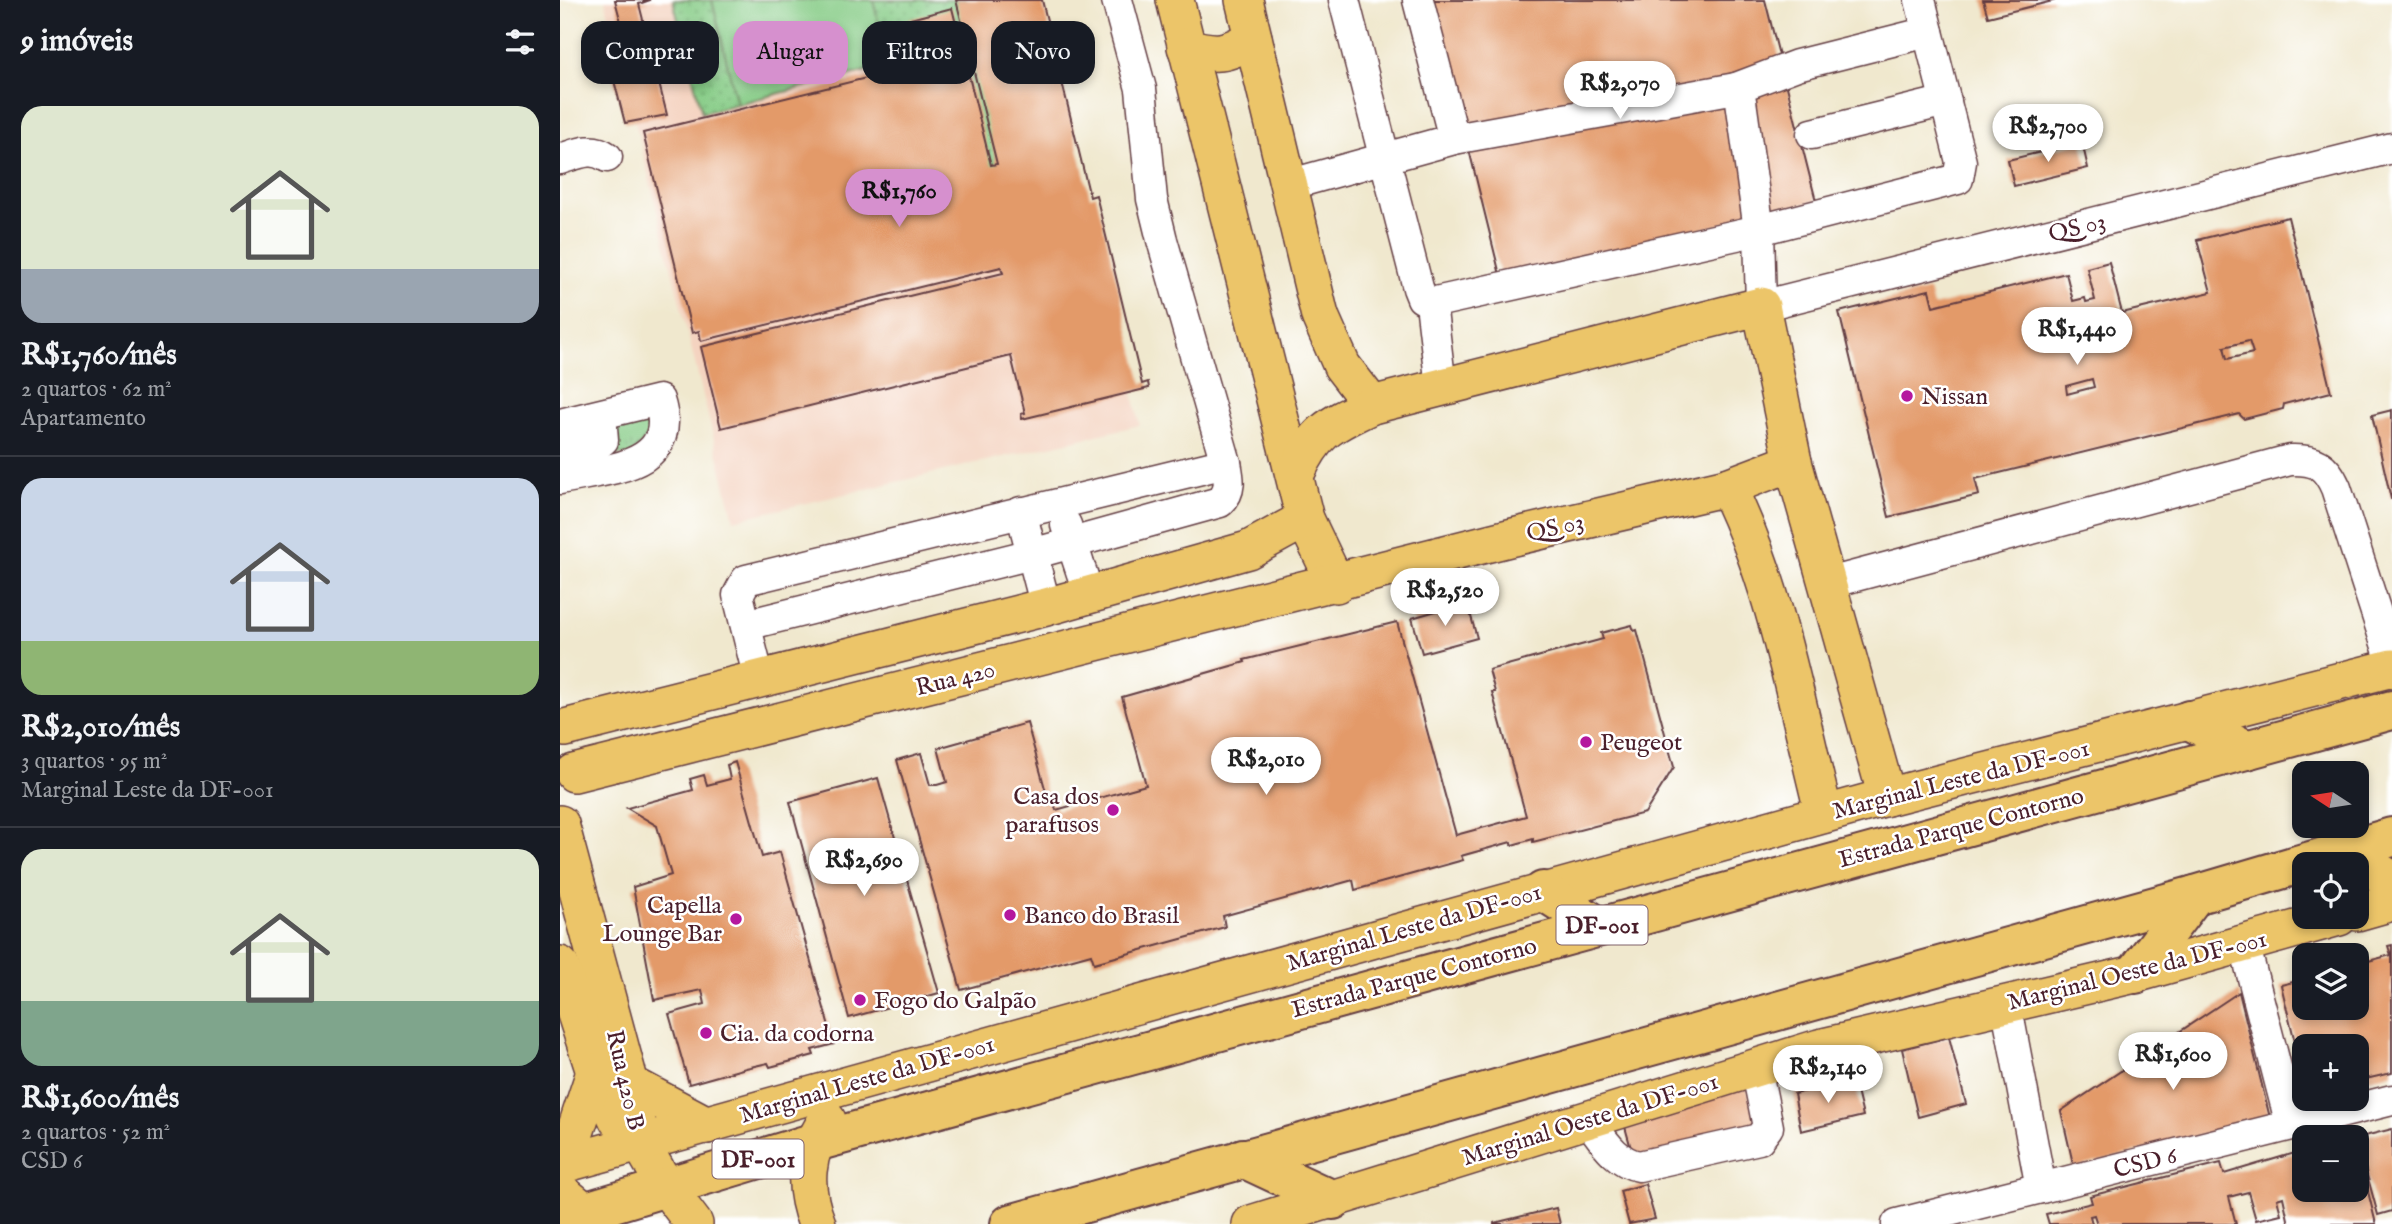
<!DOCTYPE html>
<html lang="pt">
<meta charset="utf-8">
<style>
body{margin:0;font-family:"IM FELL English",serif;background:#20242c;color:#f1f3f6;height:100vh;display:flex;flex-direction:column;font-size:26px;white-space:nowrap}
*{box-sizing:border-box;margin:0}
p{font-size:23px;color:#9ea1a6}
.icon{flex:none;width:38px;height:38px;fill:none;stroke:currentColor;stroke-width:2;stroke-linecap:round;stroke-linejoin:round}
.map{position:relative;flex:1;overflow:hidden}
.drawer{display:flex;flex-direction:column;background:#171b24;width:560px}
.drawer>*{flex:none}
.guide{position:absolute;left:21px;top:21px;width:665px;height:63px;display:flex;gap:14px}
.needle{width:46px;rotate:282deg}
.tools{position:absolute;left:1732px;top:761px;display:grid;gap:14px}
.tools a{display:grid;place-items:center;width:77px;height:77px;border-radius:14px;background:#171b24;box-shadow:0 4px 10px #0003;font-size:35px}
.price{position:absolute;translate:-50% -60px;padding:0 16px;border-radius:24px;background:#fff;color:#222;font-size:23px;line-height:46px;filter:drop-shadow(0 2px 4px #0008)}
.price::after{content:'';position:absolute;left:50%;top:42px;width:21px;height:16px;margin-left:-10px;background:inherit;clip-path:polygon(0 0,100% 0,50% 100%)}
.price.current{background:#d690ce;color:#111}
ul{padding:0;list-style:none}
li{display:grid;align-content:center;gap:14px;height:371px;padding:0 21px}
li+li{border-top:2px solid #363941}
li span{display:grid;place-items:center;height:217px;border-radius:21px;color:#555}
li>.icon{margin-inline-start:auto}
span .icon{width:126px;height:126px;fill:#fffc;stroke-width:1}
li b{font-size:30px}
h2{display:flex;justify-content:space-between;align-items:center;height:84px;padding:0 21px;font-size:30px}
.tag{padding:0 24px;border-radius:21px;background:#171b24;box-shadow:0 4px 10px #0003;font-size:24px;line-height:63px}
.tag.current{background:#d690ce;color:#111}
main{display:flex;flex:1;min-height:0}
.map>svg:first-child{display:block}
.built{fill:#f4d3c0}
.grass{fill:url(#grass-tufts);stroke:#687659;stroke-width:2}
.park{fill:url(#park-dots);stroke:#687659;stroke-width:2}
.pitch{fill:#87cc87;stroke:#687659;stroke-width:2}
.building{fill:#e39a69;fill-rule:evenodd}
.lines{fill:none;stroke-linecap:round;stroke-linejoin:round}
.minor-casing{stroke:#633d43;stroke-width:33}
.major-casing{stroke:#633d43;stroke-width:40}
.highway-casing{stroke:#633d43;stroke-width:42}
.minor{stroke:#fff;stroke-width:30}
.major{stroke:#ecc569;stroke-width:37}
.highway{stroke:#ecc569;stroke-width:38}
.poi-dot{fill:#b5179e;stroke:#fff;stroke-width:2.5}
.labels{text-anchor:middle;stroke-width:5;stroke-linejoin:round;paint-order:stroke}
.shield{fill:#fff;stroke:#80626b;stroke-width:2}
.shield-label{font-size:23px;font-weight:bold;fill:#4a1f2b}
.street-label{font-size:24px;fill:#4a1f2b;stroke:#fff}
.poi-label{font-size:24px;fill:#4a1f2b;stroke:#fff;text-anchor:start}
</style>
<main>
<section class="drawer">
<h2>9 imóveis<svg class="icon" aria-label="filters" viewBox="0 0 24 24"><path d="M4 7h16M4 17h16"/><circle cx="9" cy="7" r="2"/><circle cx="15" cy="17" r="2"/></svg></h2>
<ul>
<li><span style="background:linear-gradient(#dfe7d0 75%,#9aa5b1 0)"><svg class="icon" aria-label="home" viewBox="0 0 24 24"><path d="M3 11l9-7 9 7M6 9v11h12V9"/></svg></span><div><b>R$1,760/mês</b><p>2 quartos · 62 m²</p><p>Apartamento</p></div></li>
<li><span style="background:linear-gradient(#c9d6e8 75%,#8fb573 0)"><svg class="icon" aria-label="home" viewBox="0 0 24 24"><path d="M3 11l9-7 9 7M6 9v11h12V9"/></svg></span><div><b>R$2,010/mês</b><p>3 quartos · 95 m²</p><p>Marginal Leste da DF-001</p></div></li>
<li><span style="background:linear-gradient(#dfe7d0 70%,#7fa58c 0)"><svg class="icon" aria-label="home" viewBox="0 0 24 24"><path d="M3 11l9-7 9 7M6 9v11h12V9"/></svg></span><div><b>R$1,600/mês</b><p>2 quartos · 52 m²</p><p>CSD 6</p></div></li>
</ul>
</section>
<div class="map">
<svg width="1832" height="1224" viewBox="0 0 1832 1224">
<defs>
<pattern id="grass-tufts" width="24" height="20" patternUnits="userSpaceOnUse" patternTransform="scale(1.75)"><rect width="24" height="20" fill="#87cc87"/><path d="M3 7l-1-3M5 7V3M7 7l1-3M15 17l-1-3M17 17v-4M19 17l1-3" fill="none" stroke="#76af75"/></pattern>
<pattern id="park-dots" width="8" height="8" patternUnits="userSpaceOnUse" patternTransform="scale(1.75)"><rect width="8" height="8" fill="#87cc87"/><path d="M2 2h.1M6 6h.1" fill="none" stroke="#76af75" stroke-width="1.8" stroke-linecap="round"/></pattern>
</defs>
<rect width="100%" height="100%" fill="#fff"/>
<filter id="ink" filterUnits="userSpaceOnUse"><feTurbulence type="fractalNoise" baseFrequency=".0143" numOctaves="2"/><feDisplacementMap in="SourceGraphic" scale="14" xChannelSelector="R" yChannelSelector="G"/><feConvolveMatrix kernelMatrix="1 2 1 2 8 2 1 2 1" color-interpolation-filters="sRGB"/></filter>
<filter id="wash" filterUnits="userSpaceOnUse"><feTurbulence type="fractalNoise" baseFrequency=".00686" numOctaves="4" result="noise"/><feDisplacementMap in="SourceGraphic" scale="28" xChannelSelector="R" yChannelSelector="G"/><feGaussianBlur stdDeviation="1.57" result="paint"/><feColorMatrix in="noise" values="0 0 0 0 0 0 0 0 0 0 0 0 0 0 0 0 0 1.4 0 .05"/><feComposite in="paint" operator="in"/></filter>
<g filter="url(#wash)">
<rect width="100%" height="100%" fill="#f0e8ce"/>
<polygon class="built" points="45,0 483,0 580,425 174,520"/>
<polygon class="grass" points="90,400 93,430 72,455 0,455 45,411"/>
<polygon class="park" points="113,0 409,0 455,268 369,55 142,113"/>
<polygon class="pitch" points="152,0 313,0 329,65 177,104"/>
<g id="blocks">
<g class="building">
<polygon points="55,0 90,0 79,4 107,115 65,123 50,65 71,60"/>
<polygon points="396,0 482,0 530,197 536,195 582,384 588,382 589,388 462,419 461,414 465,413 451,356 161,428 141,347 443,273 441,267 141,341 139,331 132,333 83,133 355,66 343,21 392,8 431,165 437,164"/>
<polygon points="872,0 1205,0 1256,201 941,279"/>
<polygon points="1423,0 1492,0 1493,1 1428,17"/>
<polygon points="1522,142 1528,168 1454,186 1448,160"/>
<path d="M1728,217l43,175 -47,12 -1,5 -39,10 -5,-5 -264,65 4,16 -90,22 -50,-205 90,-22 4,16 133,-33 7,28 12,-3 1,4 9,-2 -8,-32 22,-6 13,51 89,-21 -14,-52zM1689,341l4,12 -26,6 -3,-12zM1532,379l2,8 -27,7 -1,-8z"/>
<polygon points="1832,410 1832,499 1831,499 1812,415"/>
<polygon points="907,602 917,638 862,653 852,618"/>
<polygon points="837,622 896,835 966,816 932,692 935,692 929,670 1043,639 1041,633 1072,625 1074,631 1077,630 1114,767 1085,813 973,842 973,839 952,845 951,842 901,856 903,860 795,890 793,880 663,916 665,927 534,963 531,954 401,990 337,760 361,753 370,785 377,785 387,782 378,748 467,723 489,803 494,802 496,810 586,785 562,697 685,662 684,660"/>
<polygon points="175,762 202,857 220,852 274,1044 252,1050 254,1055 210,1067 208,1063 186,1068 129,1084 109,1014 145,1004 142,990 94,1000 73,887 111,875 97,826 67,808 133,790 130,779 144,775 147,785 170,779 167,765"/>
<polygon points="318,778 379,993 289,1018 230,802"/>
<polygon points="1832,945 1832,1073 1797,1081 1797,1046 1745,1046 1744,1079 1721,985 1745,979 1745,1008 1797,1008 1797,964 1831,955 1828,946"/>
<polygon points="1679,992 1710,1118 1514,1168 1501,1111"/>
<polygon points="1389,1037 1406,1104 1358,1117 1342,1049"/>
<polygon points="1294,1079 1303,1116 1241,1131 1234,1094"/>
<polygon points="1187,1085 1198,1129 1074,1159 1062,1116"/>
<polygon points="1832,1129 1832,1211 1818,1215 1797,1138"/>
<polygon points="1745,1150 1745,1190 1797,1190 1798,1151 1816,1224 1729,1224 1723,1197 1717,1199 1721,1214 1696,1220 1688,1192 1669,1197 1676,1224 1537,1224 1534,1215 1530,1216 1532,1224 1489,1224 1486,1214 1532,1203 1530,1196 1617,1174 1661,1163 1664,1174"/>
<polygon points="1085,1184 1095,1219 1069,1224 1060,1191"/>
<polygon points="996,1208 1000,1224 934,1224 934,1223"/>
</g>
</g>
</g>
<g filter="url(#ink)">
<use href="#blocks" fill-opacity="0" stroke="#633d43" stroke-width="2"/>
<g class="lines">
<defs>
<g id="minor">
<polyline points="784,0 858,288 862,298 871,303 1199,230 1398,179 1401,162 1360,0"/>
<polyline points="858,0 894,139"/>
<polyline points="1176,88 1181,101 1199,230 1201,306 1832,148"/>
<polyline points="1252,134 1386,101"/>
<path d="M0,159c17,-5 32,-13 47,-2"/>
<polyline points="728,185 894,139 1176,88 1237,65 1368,32"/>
<polyline points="871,303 881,387"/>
<path d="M0,424l99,-24c22,68 -52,69 -99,79"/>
<polyline points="0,452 38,444 43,440 41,415"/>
<polyline points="461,512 486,607"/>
<polyline points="506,525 529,595"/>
<path d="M1269,583l461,-123c26,-1 36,5 46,28l56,174"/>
<path d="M186,625l286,-71 188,-52c12,-11 9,-24 6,-39l-64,-223 -10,-41 -11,-110 -24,-89"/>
<polyline points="199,679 178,595 186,580 666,463"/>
<polyline points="1684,943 1731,1125"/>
<polyline points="1446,1003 1481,1188"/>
<path d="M1028,1120c14,18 27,42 51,46l120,-27 9,-12 -12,-60"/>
<polyline points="1337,1224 1832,1100"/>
</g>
<g id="major">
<polyline points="615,0 745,519 776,584"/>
<polyline points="684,0 760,316 782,366 812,405"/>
<path d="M626,47c31,8 40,8 67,-9"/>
<path d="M736,473c20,-43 34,-48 76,-68l389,-99 32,156 94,335"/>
<path d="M1167,487c49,97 70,221 97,327"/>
<polyline points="5,728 486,607 688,550 745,519"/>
<polyline points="14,773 949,538 1167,487 1233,462"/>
<polyline points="0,824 70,1084 81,1144"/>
<polyline points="1797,912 1832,902"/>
<polyline points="0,965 35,1072 58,1120 81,1144 106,1187 134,1224"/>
<polyline points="70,1084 147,1125"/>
<polyline points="5,1163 35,1072"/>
<polyline points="0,1165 1327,797 1832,668"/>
<polyline points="0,1191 40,1224"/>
<path d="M257,1224c-15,-38 -12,-70 10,-104"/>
<polyline points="691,1224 1259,1048 1575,974 1779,917"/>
</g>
<g id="highway">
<polyline points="1629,720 1687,750"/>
<polyline points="1783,852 1832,880"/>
<polyline points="983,891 1038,926"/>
<polyline points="1575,974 1635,895"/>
<polyline points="683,1158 773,1200"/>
<polyline points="0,1219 252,1143 1832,710"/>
<polyline points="450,1224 1635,895 1832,837"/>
</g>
</defs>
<use href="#minor" class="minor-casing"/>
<use href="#major" class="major-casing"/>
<use href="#highway" class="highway-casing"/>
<use href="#minor" class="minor"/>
<use href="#major" class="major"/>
<use href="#highway" class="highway"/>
</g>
</g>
<g class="poi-dot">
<circle cx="1347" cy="396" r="7"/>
<circle cx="1026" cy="742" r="7"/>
<circle cx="553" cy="810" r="7"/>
<circle cx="450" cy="915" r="7"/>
<circle cx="176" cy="919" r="7"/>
<circle cx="300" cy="1000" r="7"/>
<circle cx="146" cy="1033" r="7"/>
</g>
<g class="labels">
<g class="shield">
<rect x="996.5" y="905.5" width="91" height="39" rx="5"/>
<rect x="152.5" y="1139.5" width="91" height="39" rx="5"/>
</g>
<g class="shield-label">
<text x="1042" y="933">DF-001</text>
<text x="198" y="1167">DF-001</text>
</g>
<g class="street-label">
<text transform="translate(1517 227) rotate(-14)" y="8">QS 03</text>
<text transform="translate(995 527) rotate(-13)" y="8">QS 03</text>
<text transform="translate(395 678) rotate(-14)" y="8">Rua 420</text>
<text transform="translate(1401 779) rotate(-14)" y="8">Marginal Leste da DF-001</text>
<text transform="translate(1401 827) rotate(-15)" y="8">Estrada Parque Contorno</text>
<text transform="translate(854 927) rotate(-16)" y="8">Marginal Leste da DF-001</text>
<text transform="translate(1577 970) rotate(-14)" y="8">Marginal Oeste da DF-001</text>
<text transform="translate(854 977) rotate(-15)" y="8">Estrada Parque Contorno</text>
<text transform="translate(307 1079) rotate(-16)" y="8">Marginal Leste da DF-001</text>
<text transform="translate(66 1080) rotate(77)" y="8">Rua 420 B</text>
<text transform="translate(1030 1119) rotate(-17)" y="8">Marginal Oeste da DF-001</text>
<text transform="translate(1585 1162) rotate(-14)" y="8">CSD 6</text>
</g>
<g class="poi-label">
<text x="1361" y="404">Nissan</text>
<text x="1040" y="750">Peugeot</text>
<text x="539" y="804" text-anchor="end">Casa dos<tspan x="539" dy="28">parafusos</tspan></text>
<text x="162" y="913" text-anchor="end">Capella<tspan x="162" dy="28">Lounge Bar</tspan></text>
<text x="464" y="923">Banco do Brasil</text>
<text x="314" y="1008">Fogo do Galpão</text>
<text x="160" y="1041">Cia. da codorna</text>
</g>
</g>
</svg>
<div class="tools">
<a><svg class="needle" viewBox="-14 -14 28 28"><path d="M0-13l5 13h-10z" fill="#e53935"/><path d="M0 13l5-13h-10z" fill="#9ea1a6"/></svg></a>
<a><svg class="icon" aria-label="locate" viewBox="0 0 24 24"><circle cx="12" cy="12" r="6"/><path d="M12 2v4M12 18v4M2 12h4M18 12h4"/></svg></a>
<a><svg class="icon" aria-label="layers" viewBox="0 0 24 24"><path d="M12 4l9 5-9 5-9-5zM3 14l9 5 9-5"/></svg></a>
<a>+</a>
<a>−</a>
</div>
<b class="price" style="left:1060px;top:121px">R$2,070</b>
<b class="price" style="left:1488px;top:164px">R$2,700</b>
<b class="price current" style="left:339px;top:229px">R$1,760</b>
<b class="price" style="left:1517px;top:367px">R$1,440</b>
<b class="price" style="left:885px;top:628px">R$2,520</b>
<b class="price" style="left:706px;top:797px">R$2,010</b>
<b class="price" style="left:304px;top:898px">R$2,690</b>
<b class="price" style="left:1613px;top:1092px">R$1,600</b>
<b class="price" style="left:1268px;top:1105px">R$2,140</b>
<div class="guide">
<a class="tag">Comprar</a>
<a class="tag current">Alugar</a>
<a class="tag">Filtros</a>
<a class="tag">Novo</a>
</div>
</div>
</main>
